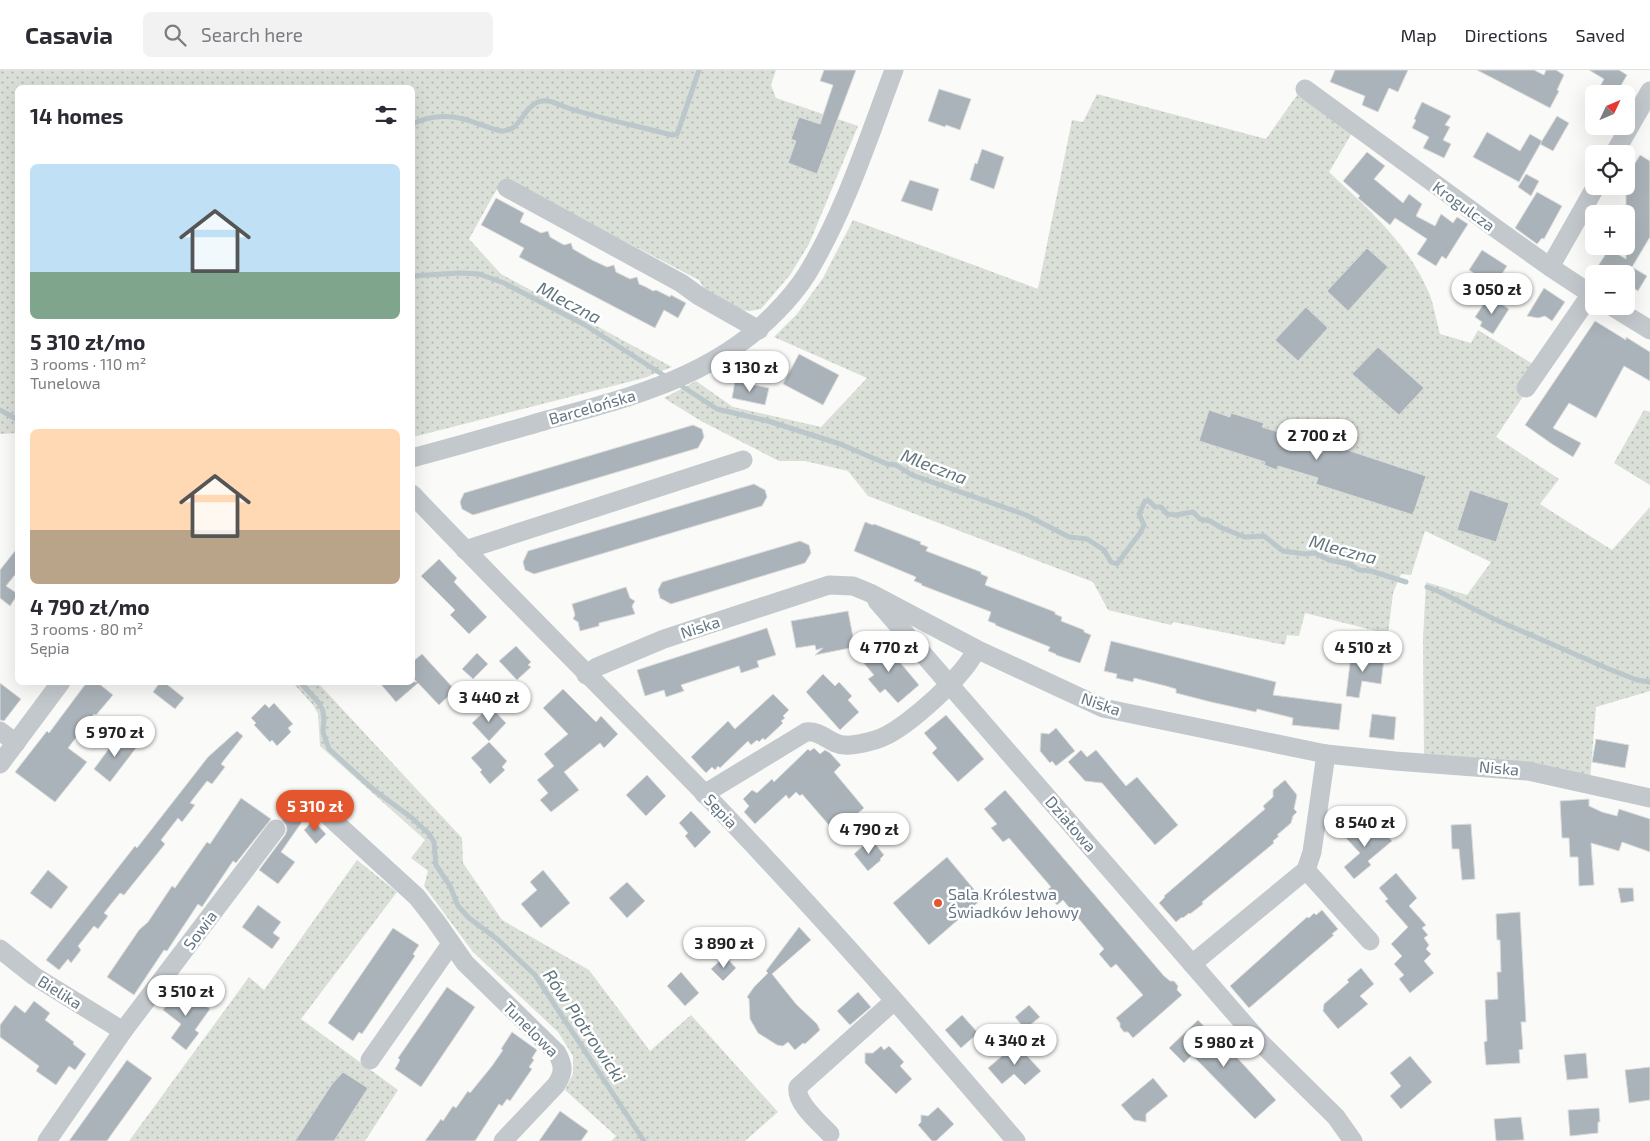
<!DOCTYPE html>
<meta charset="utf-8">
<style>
body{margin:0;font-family:"Exo 2",sans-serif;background:#f2f2f3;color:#2b2b33;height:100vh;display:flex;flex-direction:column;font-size:19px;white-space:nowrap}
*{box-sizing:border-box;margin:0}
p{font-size:16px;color:#7c7c81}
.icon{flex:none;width:28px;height:28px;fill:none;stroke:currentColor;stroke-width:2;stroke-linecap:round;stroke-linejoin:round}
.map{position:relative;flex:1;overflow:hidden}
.side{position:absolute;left:15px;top:15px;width:400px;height:600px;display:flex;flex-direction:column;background:#fff;border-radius:8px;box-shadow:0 5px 20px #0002}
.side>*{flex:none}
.needle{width:32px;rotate:46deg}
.fabs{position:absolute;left:1585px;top:15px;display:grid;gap:10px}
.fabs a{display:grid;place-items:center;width:50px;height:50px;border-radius:8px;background:#fff;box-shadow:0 5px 20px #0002;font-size:25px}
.price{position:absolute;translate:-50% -42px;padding:0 11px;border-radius:18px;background:#fff;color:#222;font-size:16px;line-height:32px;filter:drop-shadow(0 1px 2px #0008)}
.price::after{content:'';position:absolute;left:50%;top:30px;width:15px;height:11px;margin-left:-8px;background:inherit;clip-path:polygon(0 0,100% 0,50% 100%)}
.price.active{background:#e4572e;color:#fff}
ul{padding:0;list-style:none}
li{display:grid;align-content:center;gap:10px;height:265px;padding:0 15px}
li span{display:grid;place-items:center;height:155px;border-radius:8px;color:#555}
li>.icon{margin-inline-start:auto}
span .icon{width:90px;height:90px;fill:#fffc;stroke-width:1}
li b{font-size:21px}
h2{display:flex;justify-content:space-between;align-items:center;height:60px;padding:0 15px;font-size:21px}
header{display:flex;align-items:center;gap:30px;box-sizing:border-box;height:70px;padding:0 25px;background:#fff;border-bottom:1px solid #e1e1e2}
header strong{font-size:24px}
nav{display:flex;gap:28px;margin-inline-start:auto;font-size:18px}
.search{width:350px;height:45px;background:#f2f2f3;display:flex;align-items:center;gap:12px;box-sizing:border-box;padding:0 18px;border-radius:8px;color:#7c7c81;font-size:19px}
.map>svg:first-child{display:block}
.grass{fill:url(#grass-dots)}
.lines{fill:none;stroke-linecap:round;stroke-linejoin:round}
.stream{stroke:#bbc7cb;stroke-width:5}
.building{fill:#aab3b9;stroke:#dcdcda}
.minor{stroke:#c3c8cc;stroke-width:19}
.poi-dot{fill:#e4572e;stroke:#fff;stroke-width:2}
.labels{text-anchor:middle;stroke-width:5;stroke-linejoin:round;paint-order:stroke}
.street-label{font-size:16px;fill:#657683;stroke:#fff}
.poi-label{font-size:16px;fill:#657683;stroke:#fff;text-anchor:start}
.water-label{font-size:18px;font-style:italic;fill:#60757c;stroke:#fff}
</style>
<header>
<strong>Casavia</strong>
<div class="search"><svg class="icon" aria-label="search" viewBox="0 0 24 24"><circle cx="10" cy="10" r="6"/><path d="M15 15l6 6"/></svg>Search here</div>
<nav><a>Map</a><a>Directions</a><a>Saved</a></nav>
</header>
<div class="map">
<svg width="1650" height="1071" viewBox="0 0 1650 1071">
<defs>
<pattern id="grass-dots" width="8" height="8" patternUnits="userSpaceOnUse" patternTransform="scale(1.25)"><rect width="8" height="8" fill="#dadfd7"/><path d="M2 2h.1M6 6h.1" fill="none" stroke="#b4b9b4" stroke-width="1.8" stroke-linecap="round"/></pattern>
</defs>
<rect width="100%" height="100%" fill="#fafaf8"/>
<g class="grass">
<polygon points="0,0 776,0 771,15 776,28 858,56 809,174 790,205 761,239 750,241 736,240 706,222 699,210 505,109 494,124 469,169 501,204 672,297 644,308 413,367 412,18 18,18 17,363 0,364"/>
<path d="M1097,24l169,45 31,-44 55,38 -23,39c38,36 79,71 100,121 5,12 7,27 11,41l31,9 7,-13 58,36 -10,26 -30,45 63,42 -19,25 72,46 38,-43v184l-54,16 -6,72 -166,-22 -1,-118 3,-57 41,13 24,-33 -66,-31 -14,44 -10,-1 -8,19 -5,41 -83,-21 -6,23 -12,-1 -2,10 -112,-23 -2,3 -63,-15 -15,-28 -225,-86 -20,-25 -43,-10h-26l-78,-40 -37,-23 32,-17 37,26 88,20 46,-49 -93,-41 23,-23 26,-36 30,-58 185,69 34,-169 11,2z"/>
<polygon points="1644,340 1650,342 1650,415 1614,393"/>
<polygon points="293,613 318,613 462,768 463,793 502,850 589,900 650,981 691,945 778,1042 745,1071 611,1071 616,1066 565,1020 573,1004 573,986 558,962 473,882 424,816 428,801 411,788 425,770 320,676 318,644 313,635"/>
<polygon points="357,790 397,822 301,949 398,1020 365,1071 129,1071 249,907 264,920"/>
</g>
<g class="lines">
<g class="stream">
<path d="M412,54c23,-11 44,-9 67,0 7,2 15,6 22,7 20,1 21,-23 37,-29 10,-4 21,3 30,6 34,11 69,18 104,27l5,-1 2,-5 20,-59"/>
<polyline points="412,206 460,203 479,204 504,213 585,255 668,308"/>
<polyline points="677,313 717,339 768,351 840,374 887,394 896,395 912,405 1026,445 1069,467 1087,469 1104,480 1111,492 1117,494 1140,463 1144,455 1139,444 1145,431 1149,431 1155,437 1161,437 1167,444 1176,445 1193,442 1200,449 1210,451 1222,458 1245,467 1264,466 1283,481 1305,484 1315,483 1329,490 1349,494 1359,500 1371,501 1406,512"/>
<polyline points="0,340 18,350"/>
<polyline points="1427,517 1440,522 1494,549 1609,599 1637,610 1650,612"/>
<polyline points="300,612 319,633 323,641 324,650 323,662 329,679 374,720 412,748 429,764 434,772 436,795 450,816 458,836 469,848 497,869 535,905 644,1071"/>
</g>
</g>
<g class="building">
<polygon points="824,0 856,0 817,104 788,93 796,71 791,69 799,47 820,54 833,15 820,11"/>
<polygon points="1335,0 1408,0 1398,22 1389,18 1378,42 1362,35 1365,26 1330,12"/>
<polygon points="1477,0 1534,0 1544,5 1546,0 1556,0 1564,5 1557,20 1559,21 1550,38"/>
<polygon points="1589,0 1619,0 1627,5 1616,24 1596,24 1604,9"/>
<polygon points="939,19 971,29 960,60 946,55 945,57 928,51"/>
<polygon points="1422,32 1451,46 1445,55 1450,57 1443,70 1451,74 1444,88 1423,78 1429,67 1412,58 1416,50 1414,49"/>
<polygon points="1557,46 1569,53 1553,81 1540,74"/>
<polygon points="1487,62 1520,81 1530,64 1542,71 1519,112 1473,87"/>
<polygon points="982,79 1004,87 994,119 970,110 975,93 977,94"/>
<polygon points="1367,82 1385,96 1374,109 1403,133 1409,124 1422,134 1416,146 1435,156 1441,144 1453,153 1457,147 1468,154 1446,189 1442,186 1436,196 1417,184 1427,169 1395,148 1390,155 1358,128 1360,126 1343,111"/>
<polygon points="1640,85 1650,91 1650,167 1632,197 1647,206 1638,221 1626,213 1626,204 1604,204 1596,199 1609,179 1626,189 1626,108"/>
<polygon points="1526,104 1539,111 1531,126 1518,117"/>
<polygon points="910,110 939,119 932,141 901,131"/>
<polygon points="1537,122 1562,136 1544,169 1542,168 1537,174 1515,158"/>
<polygon points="496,128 524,143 520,152 541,163 548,161 550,167 564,175 571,173 573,179 592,190 607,197 614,195 616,202 630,209 637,207 639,214 646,217 653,221 656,220 670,227 671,225 686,233 678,248 664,240 655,258 519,187 524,178 481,155"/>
<polygon points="1367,178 1388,197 1348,241 1327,221"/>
<polygon points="1482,180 1507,196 1494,216 1469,200"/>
<polygon points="1544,218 1565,232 1552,251 1545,246 1538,248 1527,246"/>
<polygon points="1489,226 1509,239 1493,264 1480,256 1482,252 1475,247"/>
<polygon points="1306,237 1328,258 1298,291 1275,270"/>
<polygon points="1595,251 1626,270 1626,267 1650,282 1650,311 1624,296 1596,348 1569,333 1553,358 1581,373 1573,387 1552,374 1525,355"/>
<polygon points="1378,277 1424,318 1399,345 1352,304"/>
<polygon points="799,284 839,305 823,335 783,314"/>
<polygon points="735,311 769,318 765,335 732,328"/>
<polygon points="1209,340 1230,347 1231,343 1264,353 1262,357 1288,365 1290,361 1426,406 1413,445 1316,414 1318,408 1278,396 1277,400 1264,395 1265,392 1199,371"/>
<polygon points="693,355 702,359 704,367 698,378 473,445 462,439 460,432 464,423"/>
<polygon points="754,414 765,420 767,427 762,436 534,504 525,500 523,492 528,481"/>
<polygon points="1470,420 1509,433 1496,472 1457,460"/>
<polygon points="865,452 873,455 874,454 921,472 920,474 928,477 926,481 981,502 981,504 988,507 985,515 1055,542 1055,544 1062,547 1061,551 1084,560 1084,562 1091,565 1080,593 1056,585 1056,584 1048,581 1050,577 995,555 996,554 988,551 991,542 921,515 922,514 914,511 916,507 854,481"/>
<polygon points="800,471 809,475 811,483 805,493 671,534 660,528 658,520 662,512"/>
<polygon points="18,477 18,501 6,516 18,524 10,536 0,528 0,500"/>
<polygon points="439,489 457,508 454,512 487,547 469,564 450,545 455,540 421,506"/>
<polygon points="626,517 630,528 635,531 632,536 635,544 599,553 599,556 580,561 578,552 573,549 575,545 572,534"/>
<polygon points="848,541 855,577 815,585 823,578 816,580 815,575 796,578 791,551"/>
<polygon points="767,558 776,585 757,591 759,597 741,603 739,596 681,615 684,621 666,627 664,620 645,626 637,600"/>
<polygon points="882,571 919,615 898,633 885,619 880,623 868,609 874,605 862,591"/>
<polygon points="1111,571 1276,612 1273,625 1342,634 1339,660 1292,655 1293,648 1257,639 1256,642 1211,632 1176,623 1176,619 1166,616 1134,608 1133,612 1116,608 1117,604 1104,601"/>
<polygon points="516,576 531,592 528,595 531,597 517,610 499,591"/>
<polygon points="477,583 488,594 473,609 462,599"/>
<polygon points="422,584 455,620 439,635 418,613 396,632 379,612 417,612 412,607 412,592"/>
<polygon points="1351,585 1384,589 1381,614 1362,611 1359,628 1346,626"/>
<polygon points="823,604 835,616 839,612 852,626 848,630 859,642 840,660 806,622"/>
<polygon points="87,612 97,612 113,625 96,645 94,644 68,678 87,692 55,732 15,702 47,661 49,663"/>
<polygon points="160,612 164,612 184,628 175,639 153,622"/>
<polygon points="0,613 21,629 4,651 0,650"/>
<polygon points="563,619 596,652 601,646 618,664 604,678 600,673 564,702 579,720 551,742 540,730 548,723 537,710 554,696 544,684 568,664 543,638"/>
<polygon points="773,624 789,640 783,646 785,648 781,651 783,653 765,670 763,668 759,672 757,670 751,675 748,671 720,698 718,696 715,700 712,697 706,703 691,687 728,651 735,659"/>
<polygon points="274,633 293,654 288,658 291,662 277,676 272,670 270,672 254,655 256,653 251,648 265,634 269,638"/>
<polygon points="490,636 506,653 489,671 472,653"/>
<polygon points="1372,644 1396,647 1394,670 1369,667"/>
<polygon points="946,645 984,689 958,712 932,683 937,678 924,663"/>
<polygon points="1056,658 1075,681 1056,696 1052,691 1050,693 1040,681 1041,663 1049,664"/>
<polygon points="237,661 243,666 221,694 225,697 212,714 207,711 190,733 195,735 182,752 178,748 161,770 165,774 124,825 120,823 104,843 108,846 98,859 94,856 78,876 81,880 71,893 68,889 59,900 46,890 135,776 137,778 208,687"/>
<polygon points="119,665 136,678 110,712 94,699"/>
<polygon points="1596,669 1629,675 1625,698 1592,692"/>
<polygon points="489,672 507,691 502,697 505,700 490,714 480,702 482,700 471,688"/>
<polygon points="814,678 820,684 825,680 830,683 841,695 834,702 864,738 856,745 858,747 847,756 844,753 835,762 802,724 800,726 796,722 789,729 786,725 755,754 744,742 749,736 743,729 752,720 757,723 772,709 774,712 808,679 810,681"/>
<polygon points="1081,680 1087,687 1096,680 1126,716 1137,707 1178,755 1155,775 1102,713 1085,711 1068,692"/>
<polygon points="647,705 666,726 646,746 626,725"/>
<polygon points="1285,710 1297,725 1294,739 1297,742 1293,746 1291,753 1277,765 1279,766 1273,771 1274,773 1202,832 1203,834 1190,844 1189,843 1183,848 1182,847 1176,852 1159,833 1165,827 1164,826 1265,739 1263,736 1273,727 1273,720"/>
<polygon points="1005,720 1164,906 1170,911 1174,911 1178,916 1177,920 1182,925 1133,968 1128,962 1124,962 1120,957 1120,953 1116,948 1143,925 1116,894 1111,898 1099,884 1104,879 1063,830 1057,835 1046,821 1051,817 1009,768 1003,772 991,758 997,754 984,739"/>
<polygon points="241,728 271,749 236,793 233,791 202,837 198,834 167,881 164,880 134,925 107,907 139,860 148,852 172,816 175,818 207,772 210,774"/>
<polygon points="1589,729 1589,736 1602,742 1617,746 1619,739 1650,749 1650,782 1622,772 1619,781 1591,773 1594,815 1579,816 1578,787 1570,787 1569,768 1562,768 1560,731"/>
<polygon points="297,736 306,746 281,782 295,792 278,814 259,800 285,765 287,760 286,755 282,750"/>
<polygon points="691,741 711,762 695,778 685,766 688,763 679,753"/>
<polygon points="313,750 326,764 316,774 304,760"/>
<polygon points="1359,754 1363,759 1382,760 1392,771 1368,791 1371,795 1354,809 1344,797 1360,783 1345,767"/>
<polygon points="1471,754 1475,809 1462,810 1459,779 1452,779 1451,755"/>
<polygon points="873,771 884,785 880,789 881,790 868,801 854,784 866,773 868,776"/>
<polygon points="947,787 982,829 929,875 893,833"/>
<polygon points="48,800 68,817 51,839 30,823"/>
<polygon points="543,800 570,833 541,858 521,834 537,820 530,812"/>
<polygon points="1396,803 1417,828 1409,836 1426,855 1422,858 1428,865 1424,868 1429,875 1426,879 1431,884 1424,891 1434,903 1410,923 1399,909 1404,905 1394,894 1402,886 1391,874 1408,857 1385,831 1388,829 1379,818"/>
<polygon points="627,812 645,831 627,848 609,828"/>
<polygon points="1618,818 1633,818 1634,831 1621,833"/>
<polygon points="258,835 281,852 273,863 280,868 272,879 242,857"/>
<polygon points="1322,840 1338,859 1332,864 1334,865 1249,938 1230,916 1307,847 1309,848 1314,843 1316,845"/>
<polygon points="1520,842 1526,952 1521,952 1523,979 1519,980 1520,993 1486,995 1484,972 1487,971 1485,930 1498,929 1497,902 1501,902 1500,870 1497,870 1496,844"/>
<polygon points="799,857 811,870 772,904 796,934 817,954 820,960 805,974 803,973 795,980 788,972 783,976 777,975 758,963 750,949 749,929 747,927 754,917 768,903 766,901"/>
<polygon points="393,858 419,875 413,884 415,886 362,964 359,962 353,971 328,953"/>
<polygon points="725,886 736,898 723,911 711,899"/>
<polygon points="1361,898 1374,914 1360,926 1368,934 1338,959 1323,941 1324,934 1349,912 1347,910"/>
<polygon points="681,902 699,923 685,936 667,916"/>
<polygon points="181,917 210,939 195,960 199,963 186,980 171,968 181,954 163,940"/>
<polygon points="447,917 475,937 421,1017 395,999 400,990 398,988"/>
<polygon points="858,922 871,937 850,955 837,941"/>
<polygon points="34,931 50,943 45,950 74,972 73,974 86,984 75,1000 69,996 56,1015 36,1001 39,996 0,967 0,955 15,935 25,943"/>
<polygon points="1029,935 1040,947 1025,959 1015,947"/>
<polygon points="962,945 978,963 961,978 945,960"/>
<polygon points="1198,950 1228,982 1230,980 1276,1030 1255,1049 1192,985 1184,993 1169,978"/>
<polygon points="512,962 537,980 532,988 534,990 529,997 532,999 510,1031 507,1029 502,1036 499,1034 475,1071 425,1071 441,1049 443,1051 453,1036 456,1038 468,1021 470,1023 492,996 503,980 501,979"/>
<polygon points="1016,974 1041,1001 1025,1015 1014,1004 1002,1014 988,998"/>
<polygon points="881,976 884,980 889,976 904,992 900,996 912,1009 896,1024 865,993 865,983 873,983"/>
<polygon points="1586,983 1588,1008 1567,1010 1564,985"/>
<polygon points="1410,986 1432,1012 1401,1039 1390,1026 1401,1016 1390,1003"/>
<polygon points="127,990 152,1008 111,1065 107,1071 69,1071"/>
<polygon points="1650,997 1650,1030 1629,1033 1625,1000"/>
<polygon points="343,1002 368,1018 334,1071 295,1071 332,1014"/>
<polygon points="1153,1008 1168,1026 1146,1044 1146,1052 1134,1050 1121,1035"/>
<polygon points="938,1037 954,1054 936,1071 932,1071 918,1055 921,1052 921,1045 928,1046"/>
<polygon points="1599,1038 1600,1052 1598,1052 1598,1063 1570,1066 1568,1040"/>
<polygon points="560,1041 588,1061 581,1071 539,1071"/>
<polygon points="1521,1047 1524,1070 1496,1071 1494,1049"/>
</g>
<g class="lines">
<g class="minor">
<polyline points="1305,19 1498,160 1550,197 1596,116"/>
<polyline points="1614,84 1650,21"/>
<polyline points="507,118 681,213 699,226 759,260"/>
<polyline points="1550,197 1594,226"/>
<polyline points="1611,236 1650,260"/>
<polyline points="1526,318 1591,224"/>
<path d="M412,388c46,-12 90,-25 135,-38 82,-22 168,-44 229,-108 11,-11 22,-24 31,-38 38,-63 61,-135 87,-204"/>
<path d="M412,424c96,101 195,199 292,299 108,112 211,229 312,348"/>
<polyline points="465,480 743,390"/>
<polyline points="877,531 1259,971 1336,1047 1353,1071"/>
<polyline points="586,605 597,597 664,569 829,515 853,516 870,523 976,579 1103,638 1326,684 1395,691 1528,701 1650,728"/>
<polyline points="0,661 16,673"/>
<polyline points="0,694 61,612"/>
<path d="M704,724l102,-62c16,-2 24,13 39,13 8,1 30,-4 38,-8 24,-10 85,-64 93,-88"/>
<path d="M313,732l104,95 18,23 30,43 92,90c7,13 7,20 -1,32l-53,56"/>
<polyline points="1306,800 1370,871"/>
<polyline points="0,879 34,906 123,961"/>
<polyline points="1192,894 1306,800 1312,782 1326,684"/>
<polyline points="370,990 451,874"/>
<path d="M830,1064c-10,-11 -35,-31 -32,-47l96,-86"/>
<polyline points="47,1071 123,961 276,759"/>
</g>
</g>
<circle class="poi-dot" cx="938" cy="833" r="5"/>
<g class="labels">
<g class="street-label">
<text transform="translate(1464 136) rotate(36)" y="6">Krogulcza</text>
<text transform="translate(592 337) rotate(-16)" y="6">Barcelońska</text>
<text transform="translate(700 557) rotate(-18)" y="6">Niska</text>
<text transform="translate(1101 634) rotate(19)" y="6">Niska</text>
<text transform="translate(1499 698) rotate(5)" y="6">Niska</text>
<text transform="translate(721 741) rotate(47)" y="6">Sępia</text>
<text transform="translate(1071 754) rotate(49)" y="6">Działowa</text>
<text transform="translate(200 860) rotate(-53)" y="6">Sowia</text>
<text transform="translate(60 922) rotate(32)" y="6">Bielika</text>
<text transform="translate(531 959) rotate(45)" y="6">Tunelowa</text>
</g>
<g class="poi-label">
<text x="948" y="830">Sala Królestwa<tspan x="948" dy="18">Świadków Jehowy</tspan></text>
</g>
<g class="water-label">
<text transform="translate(569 233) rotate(28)" y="6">Mleczna</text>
<text transform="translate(934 397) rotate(21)" y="6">Mleczna</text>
<text transform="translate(1343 480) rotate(15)" y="6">Mleczna</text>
<text transform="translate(584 956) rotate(56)" y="6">Rów Piotrowicki</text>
</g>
</g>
</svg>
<div class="fabs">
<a><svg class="needle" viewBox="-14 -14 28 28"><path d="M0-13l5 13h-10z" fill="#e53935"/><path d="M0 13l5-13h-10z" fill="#7c7c81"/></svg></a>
<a><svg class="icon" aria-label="locate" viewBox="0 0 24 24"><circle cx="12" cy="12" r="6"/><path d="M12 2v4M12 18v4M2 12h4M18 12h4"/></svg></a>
<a>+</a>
<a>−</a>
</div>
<b class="price" style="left:1492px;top:245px">3 050 zł</b>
<b class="price" style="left:750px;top:323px">3 130 zł</b>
<b class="price" style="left:1317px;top:391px">2 700 zł</b>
<b class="price" style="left:889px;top:603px">4 770 zł</b>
<b class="price" style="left:1363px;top:603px">4 510 zł</b>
<b class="price" style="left:489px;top:653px">3 440 zł</b>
<b class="price" style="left:115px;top:688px">5 970 zł</b>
<b class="price active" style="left:315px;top:762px">5 310 zł</b>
<b class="price" style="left:1365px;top:778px">8 540 zł</b>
<b class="price" style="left:869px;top:785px">4 790 zł</b>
<b class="price" style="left:724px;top:899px">3 890 zł</b>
<b class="price" style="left:186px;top:947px">3 510 zł</b>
<b class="price" style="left:1015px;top:996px">4 340 zł</b>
<b class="price" style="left:1224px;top:998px">5 980 zł</b>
<section class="side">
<h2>14 homes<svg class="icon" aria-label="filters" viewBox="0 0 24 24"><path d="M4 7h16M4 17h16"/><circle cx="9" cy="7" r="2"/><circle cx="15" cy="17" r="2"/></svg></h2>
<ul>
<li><span style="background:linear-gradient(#bfe0f5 70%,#7fa58c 0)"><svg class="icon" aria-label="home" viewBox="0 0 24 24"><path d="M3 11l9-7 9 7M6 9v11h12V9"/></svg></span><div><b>5 310 zł/mo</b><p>3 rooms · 110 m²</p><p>Tunelowa</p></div></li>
<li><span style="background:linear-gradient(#ffd9b3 65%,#b9a48a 0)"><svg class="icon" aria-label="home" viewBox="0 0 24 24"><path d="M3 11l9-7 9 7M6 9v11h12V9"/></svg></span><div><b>4 790 zł/mo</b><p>3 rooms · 80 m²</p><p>Sępia</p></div></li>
</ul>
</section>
</div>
